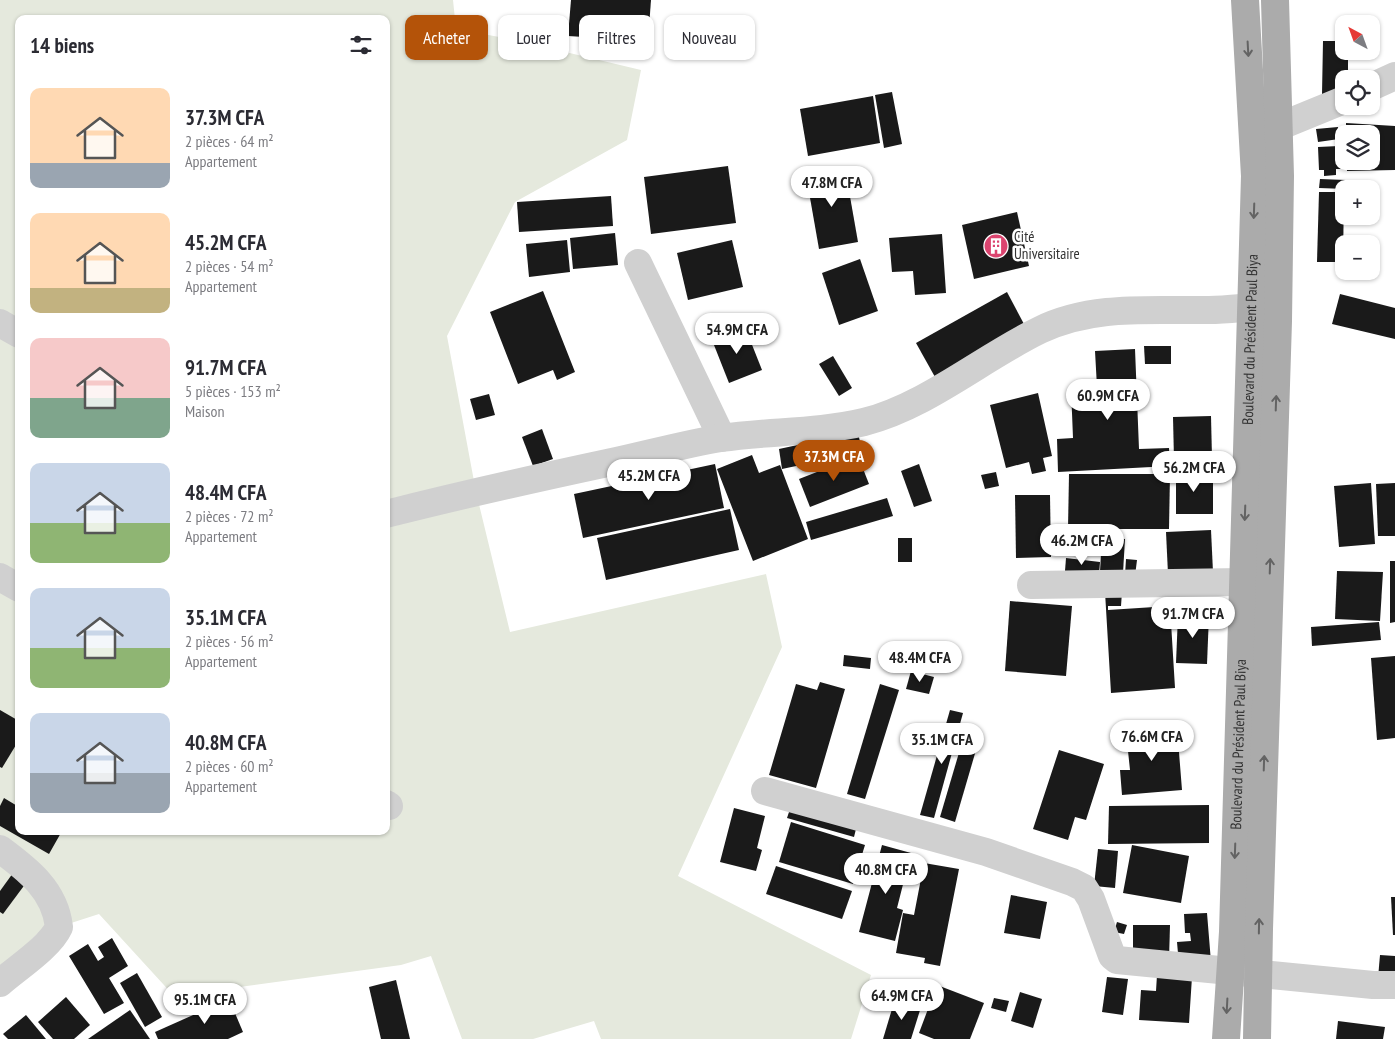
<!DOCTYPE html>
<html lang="fr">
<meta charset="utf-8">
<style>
body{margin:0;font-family:"PT Sans Narrow",sans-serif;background:#f7f7f7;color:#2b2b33;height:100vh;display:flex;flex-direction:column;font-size:19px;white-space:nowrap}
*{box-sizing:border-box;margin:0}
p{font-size:16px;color:#7c7c81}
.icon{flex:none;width:28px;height:28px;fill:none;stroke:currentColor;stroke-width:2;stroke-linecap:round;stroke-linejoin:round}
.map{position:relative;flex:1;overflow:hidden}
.side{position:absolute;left:15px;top:15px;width:375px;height:820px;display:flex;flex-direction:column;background:#fff;border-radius:10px;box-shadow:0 1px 4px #0004}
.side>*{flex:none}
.top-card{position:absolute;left:405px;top:15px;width:475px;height:45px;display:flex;gap:10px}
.needle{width:32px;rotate:319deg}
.fabs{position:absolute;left:1335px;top:15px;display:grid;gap:10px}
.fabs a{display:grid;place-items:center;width:45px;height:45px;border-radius:10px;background:#fff;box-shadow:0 1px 4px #0004;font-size:25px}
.price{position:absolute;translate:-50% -42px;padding:0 11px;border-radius:18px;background:#fff;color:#222;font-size:16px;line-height:32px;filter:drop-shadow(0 1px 2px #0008)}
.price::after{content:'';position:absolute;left:50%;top:30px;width:15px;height:11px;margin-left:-8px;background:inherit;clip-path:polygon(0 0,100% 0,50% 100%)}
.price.active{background:#b45309;color:#fff}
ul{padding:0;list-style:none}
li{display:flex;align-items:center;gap:15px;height:125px;padding:0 15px}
li span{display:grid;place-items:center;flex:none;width:140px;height:100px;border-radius:10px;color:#555}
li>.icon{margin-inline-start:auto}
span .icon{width:60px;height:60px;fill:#fffc;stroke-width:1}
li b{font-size:21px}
h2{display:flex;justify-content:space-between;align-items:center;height:60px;padding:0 15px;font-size:21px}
.tag{padding:0 18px;border-radius:10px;background:#fff;box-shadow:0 1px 4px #0004;font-size:18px;line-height:45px}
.tag.active{background:#b45309;color:#fff}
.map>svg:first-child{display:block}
.green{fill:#e5e9dd;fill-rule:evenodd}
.building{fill:#1a1a1a}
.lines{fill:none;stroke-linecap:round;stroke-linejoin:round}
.minor{stroke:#d0d0d0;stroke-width:28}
.major{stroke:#ababab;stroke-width:28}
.oneway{stroke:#636363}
.labels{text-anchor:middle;stroke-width:5;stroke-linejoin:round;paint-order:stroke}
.poi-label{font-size:15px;fill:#333;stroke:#fff;text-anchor:start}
.street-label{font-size:15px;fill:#333;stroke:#fff}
</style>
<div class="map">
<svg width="1395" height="1039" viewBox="0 0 1395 1039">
<rect width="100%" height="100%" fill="#fff"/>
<path class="green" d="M0,0h453l3,29 59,11 126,30 -14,70 -112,62 -68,134 29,156 34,140 256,-58 16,73 -104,229 193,99 -20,64h-250l-7,-18 -61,18h-71l-31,-83 -30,9 -227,31 -75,-82 -62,20 -37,36zM19,19h367v812h-367z"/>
<g class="building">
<polygon points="571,0 651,0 648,41 568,36"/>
<polygon points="1323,41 1344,41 1344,51 1348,51 1348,79 1344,79 1344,94 1322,94"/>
<polygon points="892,92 902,144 884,148 875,95"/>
<polygon points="873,96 880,143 808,156 800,109"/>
<polygon points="1346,123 1395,126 1395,170 1347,171 1347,161 1371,161 1371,134 1346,134"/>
<polygon points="1338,127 1339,139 1318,142 1316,129"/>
<polygon points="1339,146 1341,169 1336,169 1336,175 1324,176 1324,170 1319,170 1318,147"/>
<polygon points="728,166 736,223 651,234 644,177"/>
<polygon points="845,168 858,242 819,249 806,175"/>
<polygon points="1320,179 1346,180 1346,189 1319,188"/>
<polygon points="1319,192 1344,192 1343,262 1317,262"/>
<polygon points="611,196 613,226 519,232 517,202"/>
<polygon points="1017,212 1029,266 974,279 962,225"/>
<polygon points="615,233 618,265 573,269 570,238"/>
<polygon points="942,234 946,293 915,295 913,271 892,272 889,238"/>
<polygon points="567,240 570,272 529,277 526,244"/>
<polygon points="732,240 743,287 688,300 677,253"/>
<polygon points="860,259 878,311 839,325 822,273"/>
<polygon points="543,291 575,372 557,380 553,370 518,384 490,312"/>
<polygon points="1007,292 1025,326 935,377 916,343"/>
<polygon points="1340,294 1395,308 1395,339 1332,324"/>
<polygon points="745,327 762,370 729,383 712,340"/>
<polygon points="1144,346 1171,346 1171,364 1145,364"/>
<polygon points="1135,349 1139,449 1169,448 1170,466 1058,472 1057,439 1073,438 1071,388 1097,387 1095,351"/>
<polygon points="833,356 852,388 839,396 819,364"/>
<polygon points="1038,393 1052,456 1043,458 1046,471 1032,474 1029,462 1006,468 990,405"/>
<polygon points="489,394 495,415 476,420 470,399"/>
<polygon points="1211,416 1212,458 1174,460 1173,417"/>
<polygon points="542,429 553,459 533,466 522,437"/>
<polygon points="858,432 862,452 782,469 779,449"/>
<polygon points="752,455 759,473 780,465 808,539 753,561 717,469"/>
<polygon points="858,456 869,484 810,507 799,479"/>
<polygon points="715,464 724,508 583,538 574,494"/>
<polygon points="919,464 932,501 914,507 901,471"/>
<polygon points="996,472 999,486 985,489 981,475"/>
<rect x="1176" y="472" width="37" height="42"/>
<polygon points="1069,474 1170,474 1169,529 1068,529"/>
<polygon points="1371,483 1375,544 1339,547 1334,486"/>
<polygon points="1395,483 1395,536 1378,536 1376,484"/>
<polygon points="1015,495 1050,495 1051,557 1016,558"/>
<polygon points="887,498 893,516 811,540 806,522"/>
<polygon points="730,509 739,550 606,580 597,538"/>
<polygon points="1211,530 1213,572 1168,574 1166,532"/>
<polygon points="1102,537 1125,539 1123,573 1100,571"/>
<rect x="898" y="538" width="14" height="24"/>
<polygon points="1070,542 1095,542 1094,556 1070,556"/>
<polygon points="1066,558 1100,562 1099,575 1065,571"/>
<polygon points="1126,559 1137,560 1135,576 1125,575"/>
<polygon points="1390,561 1395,561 1395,622 1390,623"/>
<polygon points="1337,571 1383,572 1380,621 1335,619"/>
<polygon points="1105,592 1122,592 1121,606 1108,606 1108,610 1170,606 1175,688 1111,693"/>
<polygon points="1010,601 1072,606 1066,676 1005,671"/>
<polygon points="1178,615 1209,615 1207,664 1176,663"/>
<polygon points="1379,622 1381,640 1312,646 1311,627"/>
<polygon points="844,655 871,658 870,669 843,666"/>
<polygon points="1395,656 1395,738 1377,740 1371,658"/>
<polygon points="911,671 934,677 929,694 906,689"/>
<polygon points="820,682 845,689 816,788 769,775 796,684 817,690"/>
<polygon points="880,684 899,690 865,799 847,794"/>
<polygon points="0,710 19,721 19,740 2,768 0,767"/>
<polygon points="950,710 963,713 934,818 920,815"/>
<polygon points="1177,727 1182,790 1122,795 1120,770 1130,770 1126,732"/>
<polygon points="966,729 981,733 955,822 940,817"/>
<polygon points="1059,750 1104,764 1086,820 1075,817 1068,840 1033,829"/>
<polygon points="4,798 19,807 19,831 62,831 49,854 0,826 0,806"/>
<polygon points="1209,805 1209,843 1108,844 1109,806"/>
<polygon points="791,806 857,825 854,837 787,818"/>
<polygon points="734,808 765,816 757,848 762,850 756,871 720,862"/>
<polygon points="791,822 865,845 853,884 779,862"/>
<polygon points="882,845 911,853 897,908 903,910 895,941 859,932"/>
<polygon points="1132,845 1189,856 1181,903 1123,893"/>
<polygon points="1098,849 1118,851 1115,888 1094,886"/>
<polygon points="924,863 959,869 940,966 924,963 925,958 896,953 903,913 914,915"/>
<polygon points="776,866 852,891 842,919 766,894"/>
<polygon points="13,873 26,883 3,914 0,912 0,891"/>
<polygon points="1011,895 1047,902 1040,939 1004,933"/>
<polygon points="1391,897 1395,897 1395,935 1393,935"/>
<polygon points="1207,913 1211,962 1179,965 1177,942 1191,941 1190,933 1185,933 1184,914"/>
<polygon points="1117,922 1127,925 1124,934 1114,932"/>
<polygon points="1133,925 1170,925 1169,960 1133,960"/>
<polygon points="112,938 128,966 109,978 124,1003 104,1014 69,956 88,944 98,961 104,957 98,947"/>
<polygon points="1380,955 1395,956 1395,979 1378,978"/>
<polygon points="137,973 162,1017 145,1027 120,983"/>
<polygon points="1157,975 1192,977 1189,1023 1139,1020 1141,990 1156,991"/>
<polygon points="1107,977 1128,979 1123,1015 1102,1012"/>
<polygon points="396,980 410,1039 381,1039 369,987"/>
<polygon points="937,985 984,1003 970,1039 934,1039 919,1033"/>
<polygon points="1020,992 1042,999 1033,1028 1011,1021"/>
<polygon points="66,997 90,1025 74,1039 53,1039 38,1022"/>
<polygon points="994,998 1009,1001 1006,1012 991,1008"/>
<polygon points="229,999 243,1032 228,1039 158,1039 155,1032"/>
<polygon points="895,999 921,1007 911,1039 883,1039"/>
<polygon points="130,1010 150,1039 88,1039"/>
<polygon points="26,1015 46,1039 8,1039 3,1034"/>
<polygon points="1338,1021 1385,1027 1383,1039 1336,1039"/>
</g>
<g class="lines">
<g class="minor">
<polyline points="1371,87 1395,76"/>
<polyline points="1278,127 1344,100"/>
<polyline points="638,263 722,438"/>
<polyline points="0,323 19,334"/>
<path d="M386,514c75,-19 151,-36 226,-52 37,-8 73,-18 109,-24 48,-7 96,-5 143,-16 63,-16 118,-64 176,-92 53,-26 113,-19 169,-20 22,0 43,-4 65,-4"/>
<polyline points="0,577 19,588"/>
<polyline points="1031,585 1243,582"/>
<polyline points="765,791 986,852 1072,882 1084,888 1091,899 1112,956 1117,960 1373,985 1395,985"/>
<polyline points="386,804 389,806"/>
<path d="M0,849c27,20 55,41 59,78 -9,20 -42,41 -59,56"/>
</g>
<g class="major">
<path id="s1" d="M1226,1039l7,-107 22,-756 -10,-176"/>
<polyline points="1257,1039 1259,929 1278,321 1280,176 1275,0"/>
</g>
</g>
<defs><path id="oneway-shaft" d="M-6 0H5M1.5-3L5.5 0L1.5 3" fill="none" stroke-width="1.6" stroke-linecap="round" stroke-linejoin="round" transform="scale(1.25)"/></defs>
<g class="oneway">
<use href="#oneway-shaft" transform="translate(1248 49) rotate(87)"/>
<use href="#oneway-shaft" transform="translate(1254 211) rotate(92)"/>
<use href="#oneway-shaft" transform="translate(1276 403) rotate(-88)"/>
<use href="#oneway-shaft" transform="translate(1245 513) rotate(92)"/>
<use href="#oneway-shaft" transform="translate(1270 566) rotate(-88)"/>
<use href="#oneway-shaft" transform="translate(1264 763) rotate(-88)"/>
<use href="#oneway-shaft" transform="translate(1235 851) rotate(92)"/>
<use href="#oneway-shaft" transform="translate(1259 926) rotate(-89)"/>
<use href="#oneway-shaft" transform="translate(1227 1006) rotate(93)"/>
</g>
<defs>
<symbol id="building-disc" viewBox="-11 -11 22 22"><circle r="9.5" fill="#db446f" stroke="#fff"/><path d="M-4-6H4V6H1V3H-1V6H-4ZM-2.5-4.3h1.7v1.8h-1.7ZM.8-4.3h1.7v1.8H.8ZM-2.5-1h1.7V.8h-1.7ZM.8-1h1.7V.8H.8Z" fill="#fff"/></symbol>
</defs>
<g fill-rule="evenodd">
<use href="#building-disc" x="982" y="232" width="28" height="28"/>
</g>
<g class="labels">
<g class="poi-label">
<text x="1014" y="242">Cité<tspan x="1014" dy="17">Universitaire</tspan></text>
</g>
<g class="street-label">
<text dy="5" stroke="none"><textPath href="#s1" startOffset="700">Boulevard du Président Paul Biya</textPath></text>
<text dy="5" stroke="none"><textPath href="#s1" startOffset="295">Boulevard du Président Paul Biya</textPath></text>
</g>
</g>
</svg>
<div class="fabs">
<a><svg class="needle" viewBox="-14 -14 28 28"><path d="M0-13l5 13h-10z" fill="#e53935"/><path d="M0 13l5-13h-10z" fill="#7c7c81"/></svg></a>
<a><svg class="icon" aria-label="locate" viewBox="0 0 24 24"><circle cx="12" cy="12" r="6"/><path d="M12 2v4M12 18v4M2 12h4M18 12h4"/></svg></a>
<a><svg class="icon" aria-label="layers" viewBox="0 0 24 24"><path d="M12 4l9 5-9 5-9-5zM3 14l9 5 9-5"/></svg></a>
<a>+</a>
<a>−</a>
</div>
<b class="price" style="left:832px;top:208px">47.8M CFA</b>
<b class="price" style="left:737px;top:355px">54.9M CFA</b>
<b class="price" style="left:1108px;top:421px">60.9M CFA</b>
<b class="price active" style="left:834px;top:482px">37.3M CFA</b>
<b class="price" style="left:1194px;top:493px">56.2M CFA</b>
<b class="price" style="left:649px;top:501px">45.2M CFA</b>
<b class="price" style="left:1082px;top:566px">46.2M CFA</b>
<b class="price" style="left:1193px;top:639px">91.7M CFA</b>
<b class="price" style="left:920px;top:683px">48.4M CFA</b>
<b class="price" style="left:1152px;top:762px">76.6M CFA</b>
<b class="price" style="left:942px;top:765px">35.1M CFA</b>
<b class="price" style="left:886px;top:895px">40.8M CFA</b>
<b class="price" style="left:902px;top:1021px">64.9M CFA</b>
<b class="price" style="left:205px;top:1025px">95.1M CFA</b>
<div class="top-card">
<a class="tag active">Acheter</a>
<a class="tag">Louer</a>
<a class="tag">Filtres</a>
<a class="tag">Nouveau</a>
</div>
<section class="side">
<h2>14 biens<svg class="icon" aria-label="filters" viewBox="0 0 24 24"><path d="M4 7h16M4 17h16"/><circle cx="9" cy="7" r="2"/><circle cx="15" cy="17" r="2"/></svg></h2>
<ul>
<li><span style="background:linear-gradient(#ffd9b3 75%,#9aa5b1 0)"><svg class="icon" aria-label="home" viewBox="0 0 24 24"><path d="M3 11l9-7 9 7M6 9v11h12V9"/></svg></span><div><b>37.3M CFA</b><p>2 pièces · 64 m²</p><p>Appartement</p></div></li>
<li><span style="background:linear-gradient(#ffd9b3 75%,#c2b280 0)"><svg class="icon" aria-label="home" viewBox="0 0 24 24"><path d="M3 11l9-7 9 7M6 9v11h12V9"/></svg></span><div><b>45.2M CFA</b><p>2 pièces · 54 m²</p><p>Appartement</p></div></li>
<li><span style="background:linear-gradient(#f6c9c9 60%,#7fa58c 0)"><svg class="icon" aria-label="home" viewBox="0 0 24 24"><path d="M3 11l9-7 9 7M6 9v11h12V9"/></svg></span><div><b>91.7M CFA</b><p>5 pièces · 153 m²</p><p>Maison</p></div></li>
<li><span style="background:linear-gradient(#c9d6e8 60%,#8fb573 0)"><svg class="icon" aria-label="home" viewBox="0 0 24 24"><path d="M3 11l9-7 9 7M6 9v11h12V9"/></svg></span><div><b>48.4M CFA</b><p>2 pièces · 72 m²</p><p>Appartement</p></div></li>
<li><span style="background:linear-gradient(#c9d6e8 60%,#8fb573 0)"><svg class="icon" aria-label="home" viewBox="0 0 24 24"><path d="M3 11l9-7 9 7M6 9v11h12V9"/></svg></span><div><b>35.1M CFA</b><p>2 pièces · 56 m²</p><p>Appartement</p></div></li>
<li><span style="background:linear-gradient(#c9d6e8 60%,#9aa5b1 0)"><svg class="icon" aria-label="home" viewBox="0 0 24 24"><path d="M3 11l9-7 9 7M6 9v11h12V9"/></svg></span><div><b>40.8M CFA</b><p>2 pièces · 60 m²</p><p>Appartement</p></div></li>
</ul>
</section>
</div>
